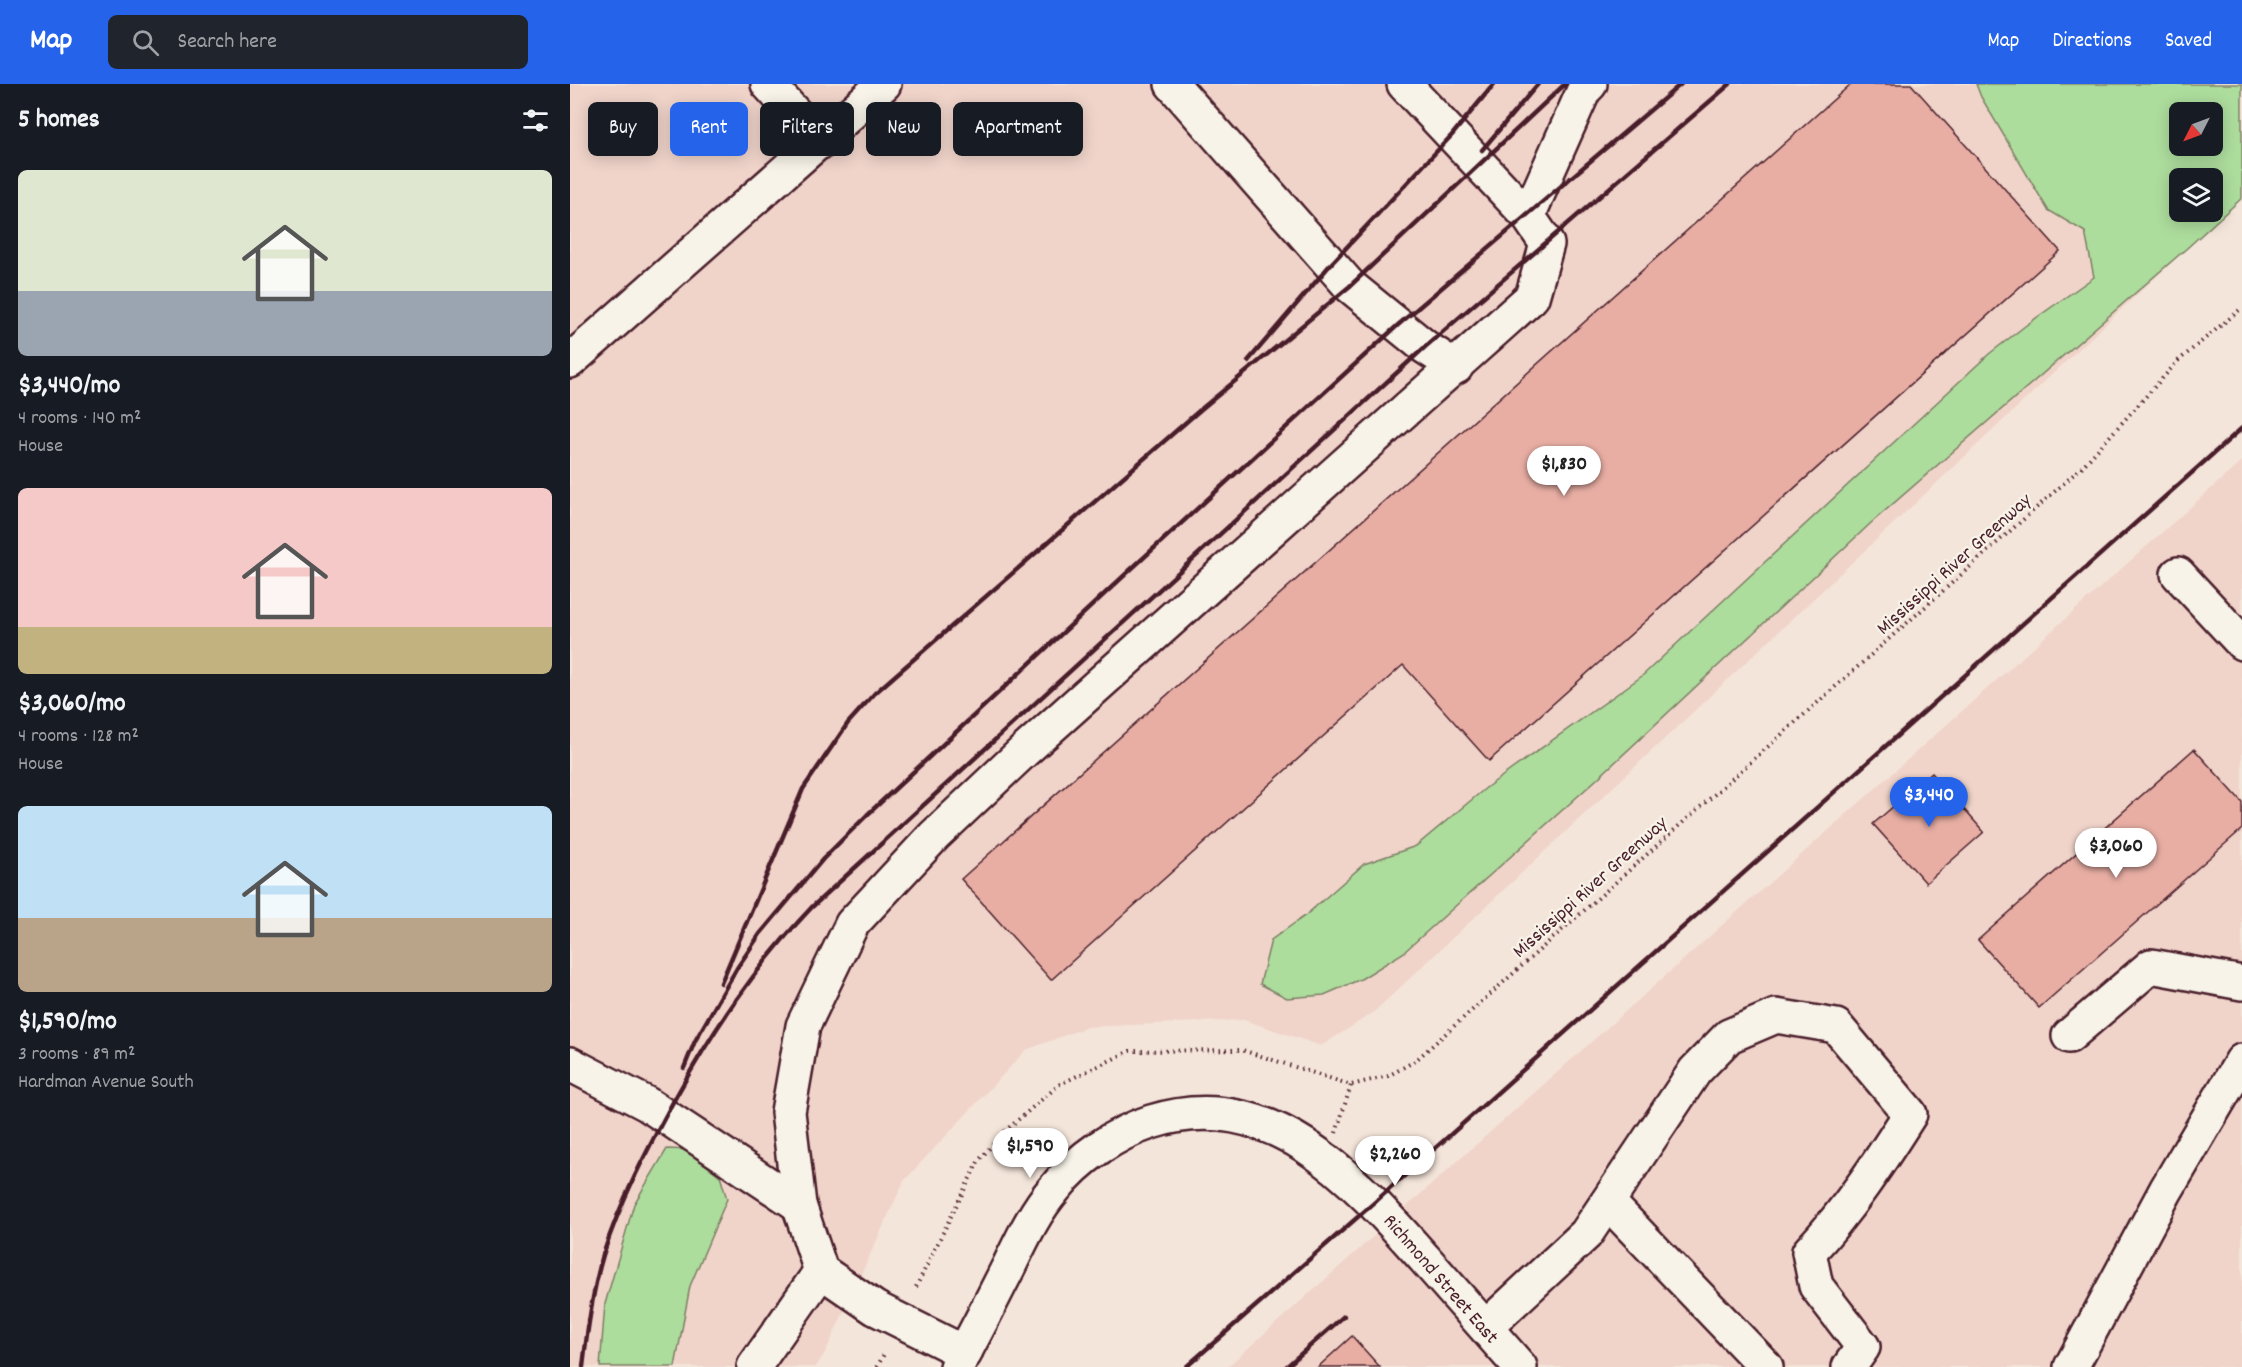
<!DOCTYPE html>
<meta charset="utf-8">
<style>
body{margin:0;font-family:Dekko,sans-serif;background:#20242c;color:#f1f3f6;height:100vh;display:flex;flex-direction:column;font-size:22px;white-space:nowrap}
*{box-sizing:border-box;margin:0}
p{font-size:20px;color:#9ea1a6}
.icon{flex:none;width:33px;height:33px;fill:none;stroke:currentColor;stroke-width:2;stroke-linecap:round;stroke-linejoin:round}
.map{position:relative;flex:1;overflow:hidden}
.drawer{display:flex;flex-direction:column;background:#171b24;width:570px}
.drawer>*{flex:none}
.guide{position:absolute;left:18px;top:18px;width:570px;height:54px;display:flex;gap:12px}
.needle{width:39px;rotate:228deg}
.controls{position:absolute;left:1599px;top:18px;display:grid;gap:12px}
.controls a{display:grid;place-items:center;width:54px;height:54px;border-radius:9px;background:#171b24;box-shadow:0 3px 15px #0003;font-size:30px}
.price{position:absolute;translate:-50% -51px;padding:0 14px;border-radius:21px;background:#fff;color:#222;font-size:20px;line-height:39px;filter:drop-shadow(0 2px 3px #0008)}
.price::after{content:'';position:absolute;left:50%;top:36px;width:18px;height:14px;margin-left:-9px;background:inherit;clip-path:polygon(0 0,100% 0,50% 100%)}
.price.current{background:#2563eb;color:#fff}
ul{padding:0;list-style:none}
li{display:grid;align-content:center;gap:12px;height:318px;padding:0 18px}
li span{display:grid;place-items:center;height:186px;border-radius:9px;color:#555}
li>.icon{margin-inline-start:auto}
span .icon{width:108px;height:108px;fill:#fffc;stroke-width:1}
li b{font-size:26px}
h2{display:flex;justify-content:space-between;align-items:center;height:72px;padding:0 18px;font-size:26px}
.tag{padding:0 21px;border-radius:9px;background:#171b24;box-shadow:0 3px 15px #0003;font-size:21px;line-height:54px}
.tag.current{background:#2563eb;color:#fff}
header{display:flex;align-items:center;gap:36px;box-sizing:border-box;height:84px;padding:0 30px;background:#2563eb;color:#fff}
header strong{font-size:28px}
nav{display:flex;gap:33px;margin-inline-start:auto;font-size:21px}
.search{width:420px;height:54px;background:#20242c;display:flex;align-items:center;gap:15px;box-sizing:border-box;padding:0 21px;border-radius:9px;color:#9ea1a6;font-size:22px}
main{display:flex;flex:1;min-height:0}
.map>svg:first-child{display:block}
.built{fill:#f0d4ca;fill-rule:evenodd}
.green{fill:#addd9d;stroke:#7c7e64;stroke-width:1.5;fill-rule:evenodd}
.building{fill:#e8aea4;stroke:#4a1f2b;stroke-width:1.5}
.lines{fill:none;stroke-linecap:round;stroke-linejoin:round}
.minor-casing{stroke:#4a1f2b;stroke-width:38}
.path{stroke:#4a1f2b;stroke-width:4;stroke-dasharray:1.5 4.5;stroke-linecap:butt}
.minor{stroke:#f7f3e8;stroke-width:33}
.rail{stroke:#4a1f2b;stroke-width:4.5}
.labels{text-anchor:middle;stroke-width:4.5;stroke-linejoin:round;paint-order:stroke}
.street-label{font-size:20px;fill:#4a1f2b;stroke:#f7f3e8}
</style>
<header>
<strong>Map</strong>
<div class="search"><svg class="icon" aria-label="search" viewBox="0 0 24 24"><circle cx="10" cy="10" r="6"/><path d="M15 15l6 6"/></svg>Search here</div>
<nav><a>Map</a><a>Directions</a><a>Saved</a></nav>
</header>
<main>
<section class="drawer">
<h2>5 homes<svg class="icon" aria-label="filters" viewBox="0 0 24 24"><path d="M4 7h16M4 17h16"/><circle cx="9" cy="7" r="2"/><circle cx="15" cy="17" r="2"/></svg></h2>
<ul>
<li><span style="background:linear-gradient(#dfe7d0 65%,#9aa5b1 0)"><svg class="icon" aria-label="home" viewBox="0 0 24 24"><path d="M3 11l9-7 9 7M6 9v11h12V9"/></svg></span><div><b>$3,440/mo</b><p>4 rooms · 140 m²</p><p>House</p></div></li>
<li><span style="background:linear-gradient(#f6c9c9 75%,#c2b280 0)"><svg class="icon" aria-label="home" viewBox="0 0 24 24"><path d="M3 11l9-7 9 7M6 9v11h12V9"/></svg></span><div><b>$3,060/mo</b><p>4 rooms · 128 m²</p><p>House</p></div></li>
<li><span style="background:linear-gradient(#bfe0f5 60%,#b9a48a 0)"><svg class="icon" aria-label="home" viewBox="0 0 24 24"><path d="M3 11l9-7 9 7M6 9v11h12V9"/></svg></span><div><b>$1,590/mo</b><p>3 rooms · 89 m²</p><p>Hardman Avenue South</p></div></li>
</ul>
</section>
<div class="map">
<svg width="1672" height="1283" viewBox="0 0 1672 1283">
<rect width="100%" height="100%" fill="#f4e5da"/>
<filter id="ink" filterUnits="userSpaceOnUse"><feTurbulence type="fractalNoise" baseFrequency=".0167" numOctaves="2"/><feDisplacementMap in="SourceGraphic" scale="12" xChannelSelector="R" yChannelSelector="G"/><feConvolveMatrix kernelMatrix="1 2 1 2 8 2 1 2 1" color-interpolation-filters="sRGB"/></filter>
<g filter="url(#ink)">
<g class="built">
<path d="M0,0h1672v112l-869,817 -52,33 -77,-26 -157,7 -61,23 -122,131 -78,170 -10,16h-246zM1610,28h32v34h-32zM1610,94h32v34h-32z"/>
<polygon points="1672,377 1672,1283 657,1283"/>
</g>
<g class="green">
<path d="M1406,0h266v114l-55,50 -316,275 -274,256 -194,174 -42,26 -37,16 -37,3 -27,-14 11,-44 35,-25 58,-51 52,-18 71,-59 155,-111 347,-322 36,-28 69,-49 -9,-45 -37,-22 -67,-113zM1610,28h32v34h-32zM1610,94h32v34h-32z"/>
<polygon points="97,1065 121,1066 132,1078 150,1092 157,1115 120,1202 105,1283 30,1283 35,1220 64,1120"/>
</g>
<g class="building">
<polygon points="1281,0 1341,0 1490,167 919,677 833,581 481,896 391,795"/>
<polygon points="1624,665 1672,718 1672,745 1469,924 1408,856"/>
<polygon points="1362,689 1414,748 1356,799 1303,740"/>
<polygon points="782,1252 810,1283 748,1283"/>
</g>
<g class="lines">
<defs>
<g id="minor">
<polyline points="198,0 251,58"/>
<polyline points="602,0 780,202 855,263 886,283"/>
<polyline points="958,132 1014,6 1020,0"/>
<polyline points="0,277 314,0"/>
<polyline points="1608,490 1672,559"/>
<polyline points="1499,952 1581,882 1672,899"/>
<polyline points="0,980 77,1020 229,1121"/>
<polyline points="1038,1118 1196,1283"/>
<path d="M916,1243l100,-93 109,-163 34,-35 47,-20 60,10 74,88c-31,49 -62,96 -101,138l7,34 47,61 -14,20"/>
<polyline points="395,1269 305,1224 251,1187 229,1121 218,1028 233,942 282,840 364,752 453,668 962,213 977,160 958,132 834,0"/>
<polyline points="184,1283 251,1187"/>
<path d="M387,1283c18,-34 35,-67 52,-101 13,-27 26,-55 46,-78 24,-30 59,-54 96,-66 119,-38 202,56 273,136 32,36 64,73 96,109"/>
<polyline points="1501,1283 1596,1106 1672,977"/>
</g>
</defs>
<use href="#minor" class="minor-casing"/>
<g class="path">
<polyline points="766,1049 781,1001"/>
<polyline points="346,1203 409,1076 435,1047 490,1000 560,967 672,966 781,1001 818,992 845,977 1511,384 1608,277 1672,224"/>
<polyline points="307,1283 314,1270"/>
</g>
<use href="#minor" class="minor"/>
<g class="rail">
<polyline points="912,66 968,0"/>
<polyline points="678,277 760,181 882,51 924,0"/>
<polyline points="151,899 233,705 278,639 305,609 630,326 780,202 995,0"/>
<polyline points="114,984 125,957 167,884 190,850 253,775 297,731 558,488 828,241 1111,0"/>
<path d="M13,1283c4,-35 10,-79 20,-112 17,-53 43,-103 70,-153 40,-72 82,-135 139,-195l613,-560 305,-263"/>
<polyline points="616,1283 805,1118 1672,344"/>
<polyline points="716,1283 774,1232"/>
</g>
</g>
</g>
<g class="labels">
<g class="street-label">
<text transform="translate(1383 479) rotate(-42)" y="7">Mississippi River Greenway</text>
<text transform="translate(1019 802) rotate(-42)" y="7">Mississippi River Greenway</text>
<text transform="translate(872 1194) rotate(49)" y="7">Richmond Street East</text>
</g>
</g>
</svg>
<div class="controls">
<a><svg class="needle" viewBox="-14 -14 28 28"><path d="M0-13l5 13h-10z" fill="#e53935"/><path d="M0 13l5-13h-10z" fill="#9ea1a6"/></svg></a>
<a><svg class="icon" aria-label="layers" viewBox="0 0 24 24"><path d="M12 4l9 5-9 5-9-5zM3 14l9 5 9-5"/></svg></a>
</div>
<b class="price" style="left:994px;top:413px">$1,830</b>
<b class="price current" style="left:1359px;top:744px">$3,440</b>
<b class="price" style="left:1546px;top:795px">$3,060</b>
<b class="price" style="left:460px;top:1095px">$1,590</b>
<b class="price" style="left:825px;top:1103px">$2,260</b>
<div class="guide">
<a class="tag">Buy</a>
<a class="tag current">Rent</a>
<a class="tag">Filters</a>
<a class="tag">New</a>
<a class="tag">Apartment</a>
</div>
</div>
</main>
